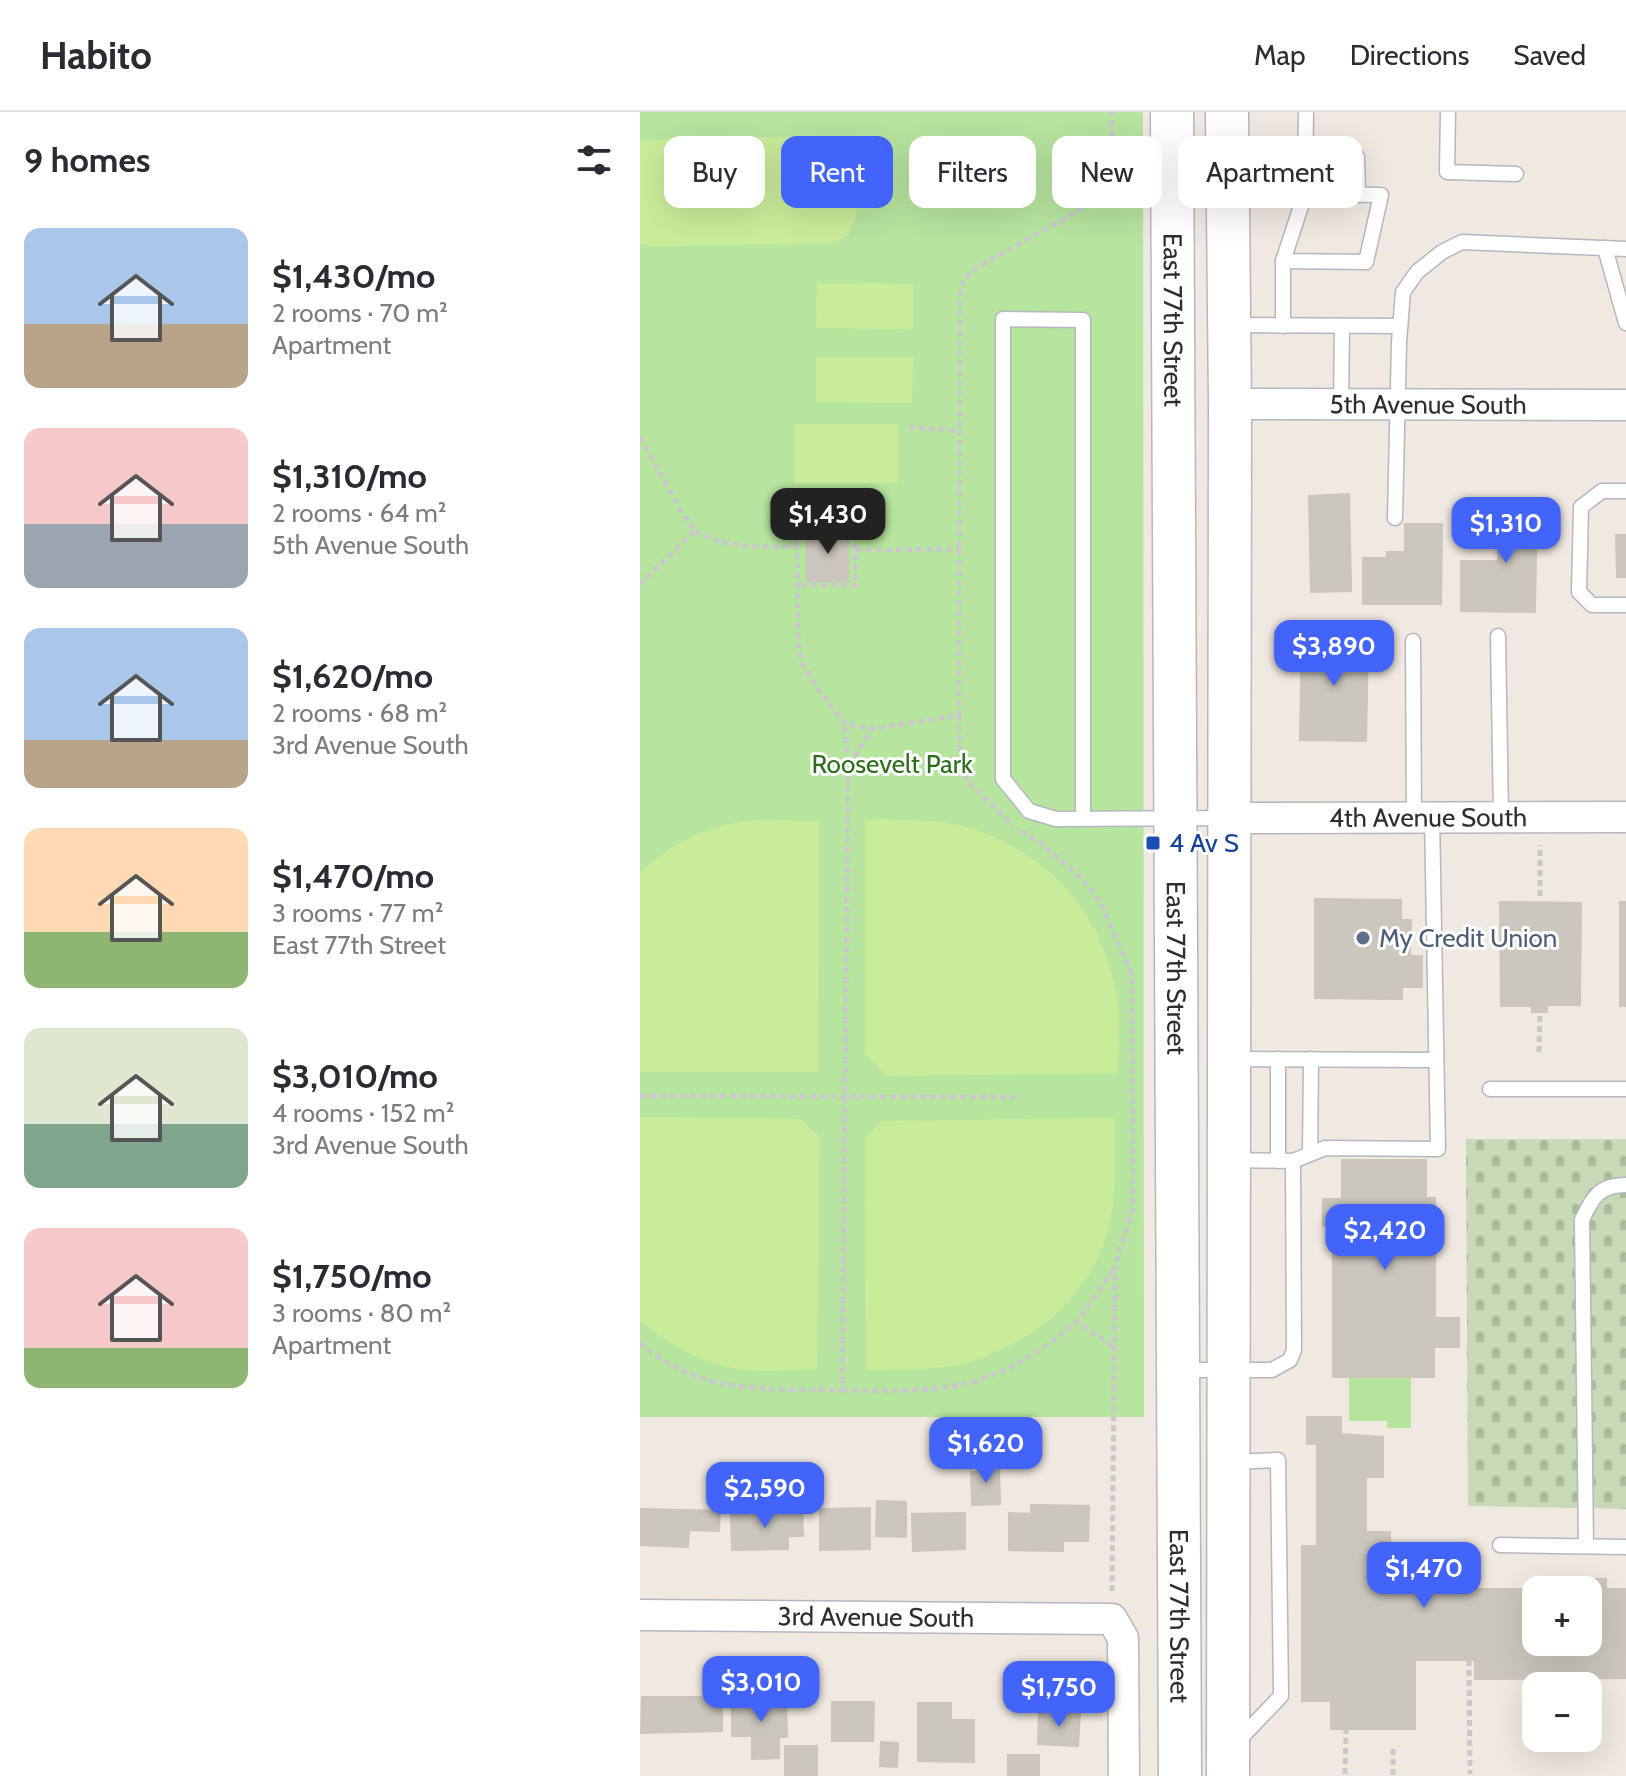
<!DOCTYPE html>
<meta charset="utf-8">
<style>
body{margin:0;font-family:Cabin,sans-serif;background:#f2f2f3;color:#2b2b33;height:100vh;display:flex;flex-direction:column;font-size:30px;white-space:nowrap}
*{box-sizing:border-box;margin:0}
p{font-size:26px;color:#7c7c81}
.icon{flex:none;width:44px;height:44px;fill:none;stroke:currentColor;stroke-width:2;stroke-linecap:round;stroke-linejoin:round}
.map{position:relative;flex:1;overflow:hidden}
.sheet{display:flex;flex-direction:column;background:#fff;width:640px}
.sheet>*{flex:none}
.banner{position:absolute;left:24px;top:24px;width:760px;height:72px;display:flex;gap:16px}
.buttons{position:absolute;left:882px;top:1464px;display:grid;gap:16px}
.buttons a{display:grid;place-items:center;width:80px;height:80px;border-radius:16px;background:#fff;box-shadow:0 8px 32px #0002;font-size:40px}
.price{position:absolute;translate:-50% -68px;padding:0 18px;border-radius:16px;background:#4264fb;color:#fff;font-size:26px;line-height:52px;filter:drop-shadow(0 2px 4px #0008)}
.price::after{content:'';position:absolute;left:50%;top:48px;width:24px;height:18px;margin-left:-12px;background:inherit;clip-path:polygon(0 0,100% 0,50% 100%)}
.price.active{background:#222;color:#fff}
ul{padding:0;list-style:none}
li{display:flex;align-items:center;gap:24px;height:200px;padding:0 24px}
li span{display:grid;place-items:center;flex:none;width:224px;height:160px;border-radius:16px;color:#555}
li>.icon{margin-inline-start:auto}
span .icon{width:96px;height:96px;fill:#fffc;stroke-width:1}
li b{font-size:34px}
h2{display:flex;justify-content:space-between;align-items:center;height:96px;padding:0 24px;font-size:34px}
.tag{padding:0 28px;border-radius:16px;background:#fff;box-shadow:0 8px 32px #0002;font-size:28px;line-height:72px}
.tag.active{background:#4264fb;color:#fff}
header{display:flex;align-items:center;gap:48px;box-sizing:border-box;height:112px;padding:0 40px;background:#fff;border-bottom:2px solid #e1e1e2}
header strong{font-size:38px}
nav{display:flex;gap:44px;margin-inline-start:auto;font-size:28px}
main{display:flex;flex:1;min-height:0}
.map>svg:first-child{display:block}
.grass{fill:#b6e59e}
.cemetery{fill:url(#cemetery-stones)}
.pitch{fill:#c9ec9a}
.building{fill:#cbc7bf;stroke:#cbc5ba;stroke-width:2;fill-rule:evenodd}
.lines{fill:none;stroke-linecap:round;stroke-linejoin:round}
.lane-casing{stroke:#b4b7c1;stroke-width:17}
.street-casing{stroke:#b4b7c1;stroke-width:33}
.secondary-casing{stroke:#b4b7c1;stroke-width:45}
.path{stroke:#c9c9c9;stroke-width:5;stroke-dasharray:6 4;stroke-linecap:butt}
.lane{stroke:#fff;stroke-width:14}
.street{stroke:#fff;stroke-width:30}
.secondary{stroke:#fff;stroke-width:42}
.transit-dot{fill:#1a4fb4;stroke:#fff;stroke-width:3}
.service-dot{fill:#5c6f8a;stroke:#fff;stroke-width:3}
.labels{text-anchor:middle;stroke-width:6;stroke-linejoin:round;paint-order:stroke}
.street-label{font-size:26px;fill:#2e2e2e;stroke:#fff}
.park-label{font-size:26px;fill:#2c6e1b;stroke:#fff}
.transit-label{font-size:26px;fill:#164399;stroke:#fff;text-anchor:start}
.service-label{font-size:26px;fill:#4e5e75;stroke:#fff;text-anchor:start}
</style>
<header>
<strong>Habito</strong>
<nav><a>Map</a><a>Directions</a><a>Saved</a></nav>
</header>
<main>
<section class="sheet">
<h2>9 homes<svg class="icon" aria-label="filters" viewBox="0 0 24 24"><path d="M4 7h16M4 17h16"/><circle cx="9" cy="7" r="2"/><circle cx="15" cy="17" r="2"/></svg></h2>
<ul>
<li><span style="background:linear-gradient(#a9c7e8 60%,#b9a48a 0)"><svg class="icon" aria-label="home" viewBox="0 0 24 24"><path d="M3 11l9-7 9 7M6 9v11h12V9"/></svg></span><div><b>$1,430/mo</b><p>2 rooms · 70 m²</p><p>Apartment</p></div></li>
<li><span style="background:linear-gradient(#f6c9c9 60%,#9aa5b1 0)"><svg class="icon" aria-label="home" viewBox="0 0 24 24"><path d="M3 11l9-7 9 7M6 9v11h12V9"/></svg></span><div><b>$1,310/mo</b><p>2 rooms · 64 m²</p><p>5th Avenue South</p></div></li>
<li><span style="background:linear-gradient(#a9c7e8 70%,#b9a48a 0)"><svg class="icon" aria-label="home" viewBox="0 0 24 24"><path d="M3 11l9-7 9 7M6 9v11h12V9"/></svg></span><div><b>$1,620/mo</b><p>2 rooms · 68 m²</p><p>3rd Avenue South</p></div></li>
<li><span style="background:linear-gradient(#ffd9b3 65%,#8fb573 0)"><svg class="icon" aria-label="home" viewBox="0 0 24 24"><path d="M3 11l9-7 9 7M6 9v11h12V9"/></svg></span><div><b>$1,470/mo</b><p>3 rooms · 77 m²</p><p>East 77th Street</p></div></li>
<li><span style="background:linear-gradient(#dfe7d0 60%,#7fa58c 0)"><svg class="icon" aria-label="home" viewBox="0 0 24 24"><path d="M3 11l9-7 9 7M6 9v11h12V9"/></svg></span><div><b>$3,010/mo</b><p>4 rooms · 152 m²</p><p>3rd Avenue South</p></div></li>
<li><span style="background:linear-gradient(#f6c9c9 75%,#8fb573 0)"><svg class="icon" aria-label="home" viewBox="0 0 24 24"><path d="M3 11l9-7 9 7M6 9v11h12V9"/></svg></span><div><b>$1,750/mo</b><p>3 rooms · 80 m²</p><p>Apartment</p></div></li>
</ul>
</section>
<div class="map">
<svg width="986" height="1664" viewBox="0 0 986 1664">
<defs>
<pattern id="cemetery-stones" width="16" height="16" patternUnits="userSpaceOnUse" patternTransform="scale(2)"><rect width="16" height="16" fill="#c8d9b8"/><path d="M2 7V4a2 2 0 0 1 4 0v3zM10 15v-3a2 2 0 0 1 4 0v3z" fill="#acbb9e"/></pattern>
</defs>
<rect width="100%" height="100%" fill="#efe9e1"/>
<g class="grass">
<polygon points="0,0 503,0 504,1305 0,1305"/>
<polygon points="709,1265 771,1265 771,1316 747,1316 747,1309 709,1309"/>
</g>
<polygon class="cemetery" points="826,1027 986,1027 986,1397 828,1394"/>
<g class="pitch">
<polygon points="187,24 206,32 215,48 216,105 208,124 190,132 8,134 0,131 0,28"/>
<polygon points="177,171 273,172 273,217 176,216"/>
<polygon points="176,245 273,245 272,291 176,290"/>
<polygon points="155,312 258,312 258,371 154,371"/>
<path d="M225,707c32,2 68,-1 98,7 83,23 142,88 154,173 4,24 1,50 1,74l-231,3 -22,-22z"/>
<path d="M114,708l65,1 -1,251h-178v-200c36,-32 68,-46 114,-52z"/>
<path d="M0,1005l159,2 21,18 -3,232c-23,0 -47,3 -70,1 -39,-3 -77,-25 -107,-49z"/>
<path d="M475,1006c1,35 2,90 -10,122 -20,55 -60,92 -113,113 -9,4 -19,9 -28,11 -32,6 -65,5 -98,6l-1,-232 16,-17z"/>
</g>
<g class="building">
<polygon points="709,382 711,479 671,480 669,384"/>
<polygon points="859,388 897,389 895,500 821,499 821,449 858,449"/>
<polygon points="765,412 802,412 801,492 723,492 723,446 747,446 747,440 765,440"/>
<rect x="167" y="419" width="41" height="50"/>
<polygon points="976,423 986,423 986,465 977,465"/>
<polygon points="662,523 728,524 726,629 660,628"/>
<polygon points="675,787 761,788 761,808 771,808 770,844 782,844 782,875 762,875 762,887 675,886"/>
<polygon points="860,790 941,791 940,893 907,893 907,900 892,900 892,894 861,894"/>
<rect x="980" y="790" width="6" height="104"/>
<polygon points="702,1048 786,1048 786,1086 795,1086 795,1206 819,1206 819,1235 794,1235 794,1265 693,1265 693,1114 683,1114 683,1087 702,1087"/>
<path d="M667,1305h34v17l42,3v40h-17v55h24v44h-7v14l53,3v-4h151v-10h19v10h20v89l-151,1v-19h-60v69h-84v-28h-29v-155h15v-102h-10zM896,1478h52v52h-52z"/>
<polygon points="337,1352 359,1352 360,1392 332,1393 331,1360 337,1360"/>
<polygon points="237,1389 266,1390 266,1425 236,1424"/>
<polygon points="391,1393 449,1394 448,1429 423,1429 423,1439 369,1438 369,1401 391,1402"/>
<polygon points="230,1396 230,1437 180,1438 180,1397"/>
<polygon points="1,1397 80,1399 79,1419 49,1418 48,1435 1,1433"/>
<polygon points="162,1400 163,1424 148,1424 148,1437 92,1438 91,1401"/>
<polygon points="325,1401 325,1437 273,1439 272,1402"/>
<polygon points="2,1585 82,1585 82,1619 1,1621"/>
<polygon points="146,1586 147,1625 139,1625 139,1646 112,1647 112,1624 92,1624 92,1587"/>
<polygon points="192,1590 234,1590 233,1629 192,1629"/>
<polygon points="278,1591 311,1591 311,1608 334,1608 334,1650 278,1649"/>
<polygon points="399,1600 440,1602 438,1634 398,1632"/>
<polygon points="241,1630 258,1631 257,1655 240,1654"/>
<rect x="145" y="1634" width="32" height="30"/>
<rect x="368" y="1643" width="31" height="21"/>
</g>
<g class="lines">
<defs>
<g id="lane">
<polyline points="808,0 807,60 876,62"/>
<polyline points="717,45 718,83"/>
<polyline points="665,82 741,83 726,150 643,149 665,82 666,0"/>
<polyline points="965,136 986,211"/>
<polyline points="643,149 643,214"/>
<polyline points="593,213 760,214"/>
<polyline points="701,293 702,214"/>
<polyline points="986,379 962,379 941,395 939,480 952,493 986,493"/>
<polyline points="755,406 759,230 763,180 777,160 802,140 822,130 986,137"/>
<polyline points="858,524 861,705"/>
<polyline points="773,529 774,705"/>
<polyline points="443,707 443,208 363,207 363,667 389,699 416,707 587,706"/>
<polyline points="593,947 796,948"/>
<polyline points="638,947 638,1049"/>
<polyline points="850,977 986,977"/>
<polyline points="670,1042 671,947"/>
<polyline points="593,1048 653,1049 685,1036 798,1037 792,705"/>
<polyline points="542,1258 632,1258 650,1248 654,1238 653,1049"/>
<polyline points="591,1350 638,1348 641,1584 597,1630"/>
<polyline points="860,1433 986,1435"/>
<path d="M946,1434l-4,-326c10,-22 17,-35 44,-35"/>
</g>
<g id="street">
<path id="s1" d="M590,292l396,1"/>
<path id="s2" d="M588,706l398,-1"/>
<path id="s3" d="M0,1503l472,4 11,19 1,138"/>
</g>
<g id="secondary">
<path id="s4" d="M532,0l8,1664"/>
<polyline points="587,0 590,292 588,1664"/>
</g>
</defs>
<use href="#lane" class="lane-casing"/>
<use href="#street" class="street-casing"/>
<use href="#secondary" class="secondary-casing"/>
<g class="path">
<polyline points="269,315 321,319"/>
<polyline points="0,325 38,394 55,419 0,472"/>
<polyline points="157,410 215,410 216,473 157,473"/>
<path d="M55,419c32,18 66,16 102,16l1,97 5,20 14,24 27,35 28,6 87,-14 1,-420 3,-15 13,-12 118,-66c25,-23 18,-58 17,-90"/>
<polyline points="157,435 157,377"/>
<polyline points="216,438 320,437"/>
<polyline points="319,603 320,651 328,670 373,713"/>
<polyline points="209,653 232,617"/>
<polyline points="381,719 402,732 441,766 461,791 492,863 493,1097 475,1153 472,1479"/>
<polyline points="900,784 900,733"/>
<polyline points="899,940 900,900"/>
<polyline points="0,984 376,985"/>
<polyline points="473,1158 437,1210 475,1236"/>
<path d="M0,1231c64,54 125,45 202,47l6,-624 -4,-43"/>
<path d="M202,1278c55,1 118,4 167,-22 25,-13 46,-29 68,-46"/>
<polyline points="829,1548 830,1662"/>
<polyline points="705,1662 706,1617"/>
<polyline points="753,1663 753,1635"/>
</g>
<use href="#lane" class="lane"/>
<use href="#street" class="street"/>
<use href="#secondary" class="secondary"/>
</g>
<rect class="transit-dot" x="505" y="723" width="16" height="16" rx="4"/>
<circle class="service-dot" cx="723" cy="826" r="8"/>
<g class="labels">
<g class="street-label">
<text dy="9" stroke="none"><textPath href="#s4" startOffset="208">East 77th Street</textPath></text>
<text dy="9" stroke="none"><textPath href="#s1" startOffset="198">5th Avenue South</textPath></text>
<text dy="9" stroke="none"><textPath href="#s2" startOffset="200">4th Avenue South</textPath></text>
<text dy="9" stroke="none"><textPath href="#s4" startOffset="856">East 77th Street</textPath></text>
<text dy="9" stroke="none"><textPath href="#s4" startOffset="1504">East 77th Street</textPath></text>
<text dy="9" stroke="none"><textPath href="#s3" startOffset="236">3rd Avenue South</textPath></text>
</g>
<g class="park-label">
<text x="252" y="661">Roosevelt Park</text>
</g>
<g class="transit-label">
<text x="529" y="740">4 Av S</text>
</g>
<g class="service-label">
<text x="739" y="835">My Credit Union</text>
</g>
</g>
</svg>
<div class="buttons">
<a>+</a>
<a>−</a>
</div>
<b class="price active" style="left:188px;top:444px">$1,430</b>
<b class="price" style="left:866px;top:453px">$1,310</b>
<b class="price" style="left:694px;top:576px">$3,890</b>
<b class="price" style="left:745px;top:1160px">$2,420</b>
<b class="price" style="left:346px;top:1373px">$1,620</b>
<b class="price" style="left:125px;top:1418px">$2,590</b>
<b class="price" style="left:784px;top:1498px">$1,470</b>
<b class="price" style="left:121px;top:1612px">$3,010</b>
<b class="price" style="left:419px;top:1617px">$1,750</b>
<div class="banner">
<a class="tag">Buy</a>
<a class="tag active">Rent</a>
<a class="tag">Filters</a>
<a class="tag">New</a>
<a class="tag">Apartment</a>
</div>
</div>
</main>
